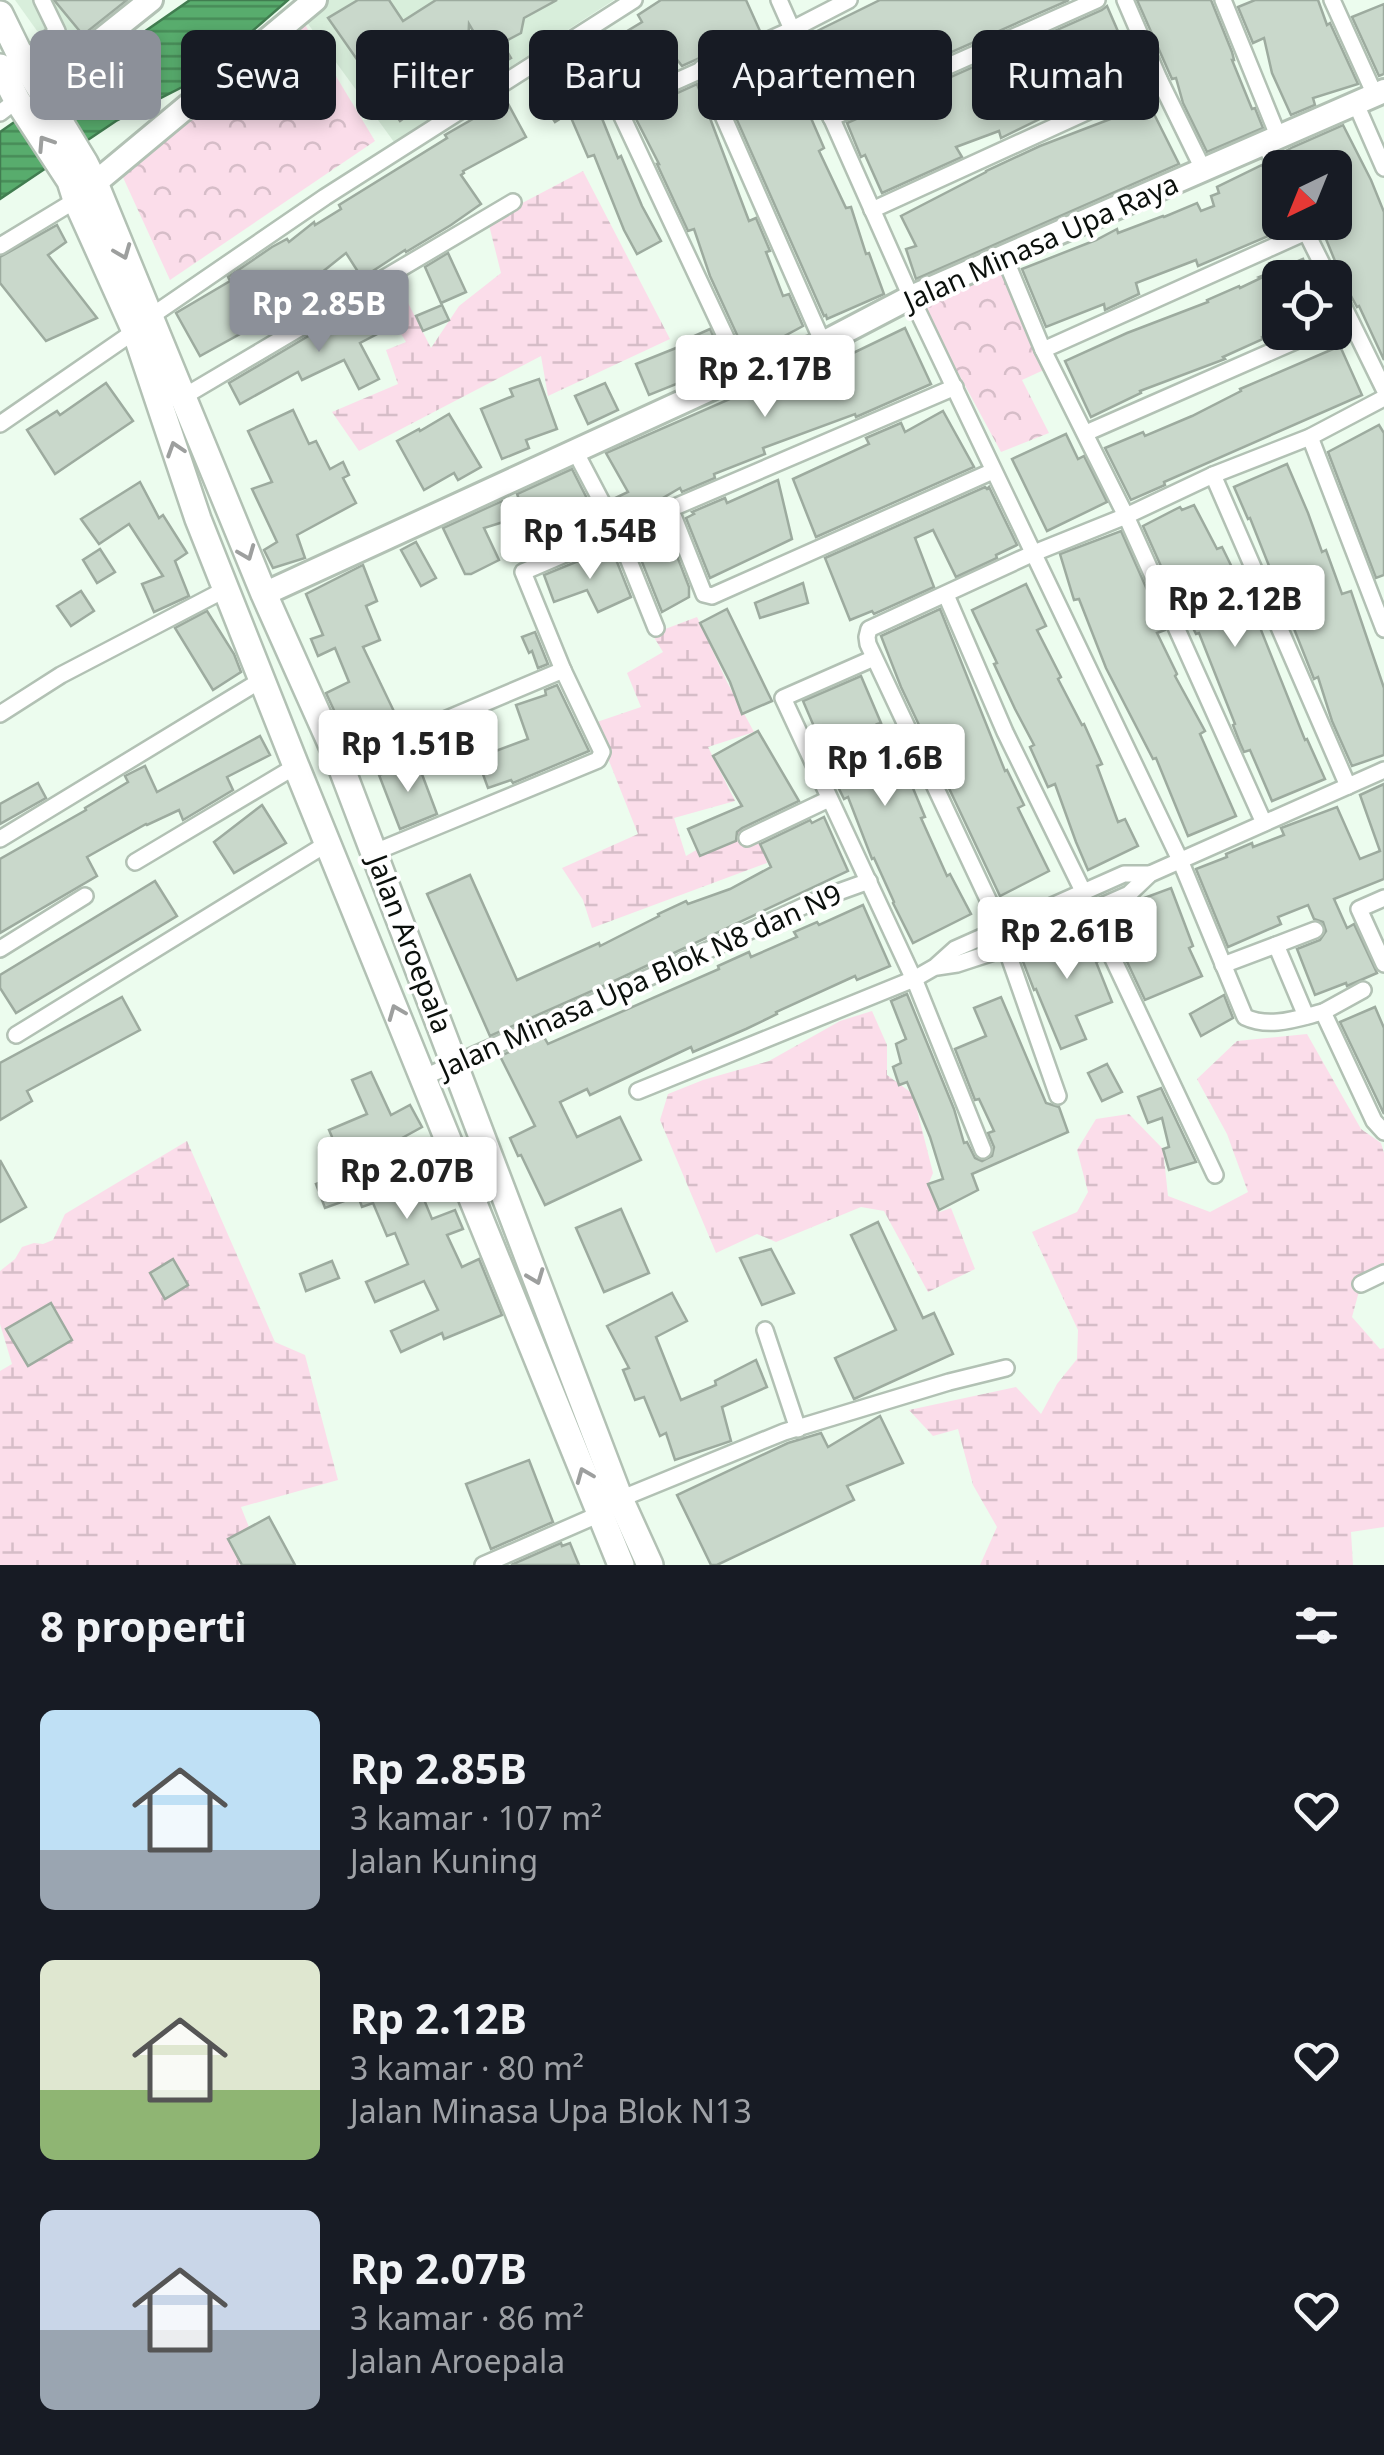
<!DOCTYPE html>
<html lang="id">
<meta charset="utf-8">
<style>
body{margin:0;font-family:"Noto Sans",sans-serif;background:#242831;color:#f1f3f6;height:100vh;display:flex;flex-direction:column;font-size:38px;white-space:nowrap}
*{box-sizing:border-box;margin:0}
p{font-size:32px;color:#9ea1a6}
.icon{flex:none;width:55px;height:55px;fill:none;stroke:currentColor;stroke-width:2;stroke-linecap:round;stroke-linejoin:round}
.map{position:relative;height:1565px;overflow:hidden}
.panel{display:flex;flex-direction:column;background:#171b24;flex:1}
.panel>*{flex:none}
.banner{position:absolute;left:30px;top:30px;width:1325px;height:90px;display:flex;gap:20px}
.needle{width:65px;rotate:223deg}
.fabs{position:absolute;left:1262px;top:150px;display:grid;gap:20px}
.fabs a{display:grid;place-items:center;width:90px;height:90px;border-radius:15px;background:#171b24;box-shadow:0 5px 15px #0003;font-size:50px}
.price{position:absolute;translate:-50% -85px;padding:0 22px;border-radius:10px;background:#fff;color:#222;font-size:32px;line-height:65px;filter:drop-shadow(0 2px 5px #0008)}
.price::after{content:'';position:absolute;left:50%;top:60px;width:30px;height:22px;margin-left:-15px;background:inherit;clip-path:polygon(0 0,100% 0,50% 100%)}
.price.on{background:#8c9099;color:#fff}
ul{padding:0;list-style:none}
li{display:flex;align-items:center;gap:30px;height:250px;padding:0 40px}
li span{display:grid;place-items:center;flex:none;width:280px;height:200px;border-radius:15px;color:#555}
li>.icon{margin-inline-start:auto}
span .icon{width:120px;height:120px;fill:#fffc;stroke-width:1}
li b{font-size:42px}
h2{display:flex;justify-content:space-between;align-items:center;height:120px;padding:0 40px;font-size:42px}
.tag{padding:0 35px;border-radius:15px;background:#171b24;box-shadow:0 5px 15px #0003;font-size:35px;line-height:90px}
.tag.on{background:#8c9099;color:#fff}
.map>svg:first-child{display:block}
.built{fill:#d8eedb}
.wetland{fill:url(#wetland-marsh)}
.park{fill:url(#park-crowns)}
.water{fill:url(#water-rules);stroke:#417d50;stroke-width:2.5}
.building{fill:#c9d8cb;stroke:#9dab9f;stroke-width:2.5}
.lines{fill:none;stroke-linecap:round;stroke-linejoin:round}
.street-casing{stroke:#b2c1b4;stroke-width:20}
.secondary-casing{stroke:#b2c1b4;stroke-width:28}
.primary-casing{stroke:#b2c1b4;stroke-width:30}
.street{stroke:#fff;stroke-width:15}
.secondary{stroke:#fff;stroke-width:22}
.primary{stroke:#fff;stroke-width:25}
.oneway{stroke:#9d9f9e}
.labels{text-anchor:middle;stroke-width:8;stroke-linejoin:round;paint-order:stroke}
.street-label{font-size:28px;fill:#0b100c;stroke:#fff}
</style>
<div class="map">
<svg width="1384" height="1565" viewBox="0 0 1384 1565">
<defs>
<pattern id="wetland-marsh" width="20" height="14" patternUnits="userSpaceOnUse" patternTransform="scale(2.5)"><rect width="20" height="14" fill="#fbddea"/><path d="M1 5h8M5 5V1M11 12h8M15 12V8" fill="none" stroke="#d6bdc8"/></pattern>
<pattern id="park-crowns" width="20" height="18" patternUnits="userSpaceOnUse" patternTransform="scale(2.5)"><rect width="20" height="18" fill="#fbddea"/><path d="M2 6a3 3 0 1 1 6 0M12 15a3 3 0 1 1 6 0" fill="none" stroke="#d6bdc8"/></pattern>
<pattern id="water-rules" width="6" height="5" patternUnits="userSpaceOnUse" patternTransform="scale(2.5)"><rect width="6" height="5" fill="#58ac6d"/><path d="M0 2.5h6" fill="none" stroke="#478b58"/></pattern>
</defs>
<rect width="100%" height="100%" fill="#ecfcee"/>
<g class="built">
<polygon points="15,0 144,0 90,44 55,56"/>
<polygon points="326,0 614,0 394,142 303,17"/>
</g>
<g class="wetland">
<polygon points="583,171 670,339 548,396 541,356 359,451 332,412 398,384 386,350 406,342 379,298 407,301 431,348 459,306 501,273 488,221"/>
<polygon points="697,617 727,682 754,732 708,747 735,801 674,818 686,856 752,817 767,863 592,928 583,900 562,868 638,834 594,723 641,707 627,673 663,652 652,634"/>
<polygon points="872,1011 887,1045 887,1075 913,1094 933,1173 928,1185 940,1212 951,1208 975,1269 928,1292 884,1211 861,1207 776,1242 757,1234 716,1253 660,1120 668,1094 703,1080 769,1061 840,1021"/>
<polygon points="1307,1034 1361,1129 1381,1143 1384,1153 1384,1266 1361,1284 1352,1317 1380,1349 1384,1348 1384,1527 1351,1532 1353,1565 980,1565 997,1527 973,1485 958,1429 933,1436 909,1410 1016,1387 1041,1414 1057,1384 1077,1359 1078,1330 1032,1232 1077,1212 1088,1192 1077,1150 1096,1119 1129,1114 1163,1149 1168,1196 1210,1212 1248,1192 1227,1134 1197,1079 1237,1041"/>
<polygon points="187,1141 275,1342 305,1355 338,1480 241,1507 264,1565 0,1565 0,1371 12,1364 0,1324 0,1271 15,1259 22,1247 34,1243 43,1244 53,1240 65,1214"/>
</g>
<g class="park">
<polygon points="304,23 375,141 170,280 121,173"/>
<polygon points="1002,272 1048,368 1022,380 1049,433 1001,452 922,306"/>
</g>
<polygon class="water" points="190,0 288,0 196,80 116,121 0,199 0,132"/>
<g class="building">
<polygon points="54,0 127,0 83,35"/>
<polygon points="358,0 389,0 403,21 436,0 557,0 524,18 521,33 502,43 511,58 495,68 469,24 467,68 461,65 438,75 437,82 416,93 421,106 400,121 328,18"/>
<polygon points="661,0 746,0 760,31 682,66 667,47 617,77 626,91 618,95 599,111 618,158 621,156 642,206 661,241 637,254 624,230 594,155 588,157 569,113 555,122 533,88 575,60 571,54 593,40 599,48 642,22 638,15"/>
<polygon points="880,0 1069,0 841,101 809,35"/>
<polygon points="1137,0 1211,0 1232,52 1234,60 1232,60 1252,109 1255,108 1263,128 1207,152 1183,103 1176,78 1172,79"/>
<polygon points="1255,0 1318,0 1327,25 1330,23 1358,84 1313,98 1315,105 1291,115 1272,73 1264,38 1253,43 1238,7"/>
<polygon points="1384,4 1384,74 1379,76 1352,17"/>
<polygon points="1107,6 1123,43 1121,44 1137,77 1101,93 1099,90 1001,138 999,131 956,147 962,157 882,193 865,155 861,157 847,123 1102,10"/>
<polygon points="780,47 824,148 819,151 846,208 851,207 866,254 869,253 884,294 827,319 826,315 824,316 717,75"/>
<polygon points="697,84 749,221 756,218 770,251 766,252 783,296 789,294 803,326 775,341 744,350 710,276 694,229 688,231 657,164 659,164 633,113"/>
<polygon points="1146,98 1179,164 916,279 906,249 916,246 901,216 986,172 986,171 1040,146 1113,118 1111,113"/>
<polygon points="506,100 526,137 463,171 464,173 461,175 481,204 451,225 406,252 405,250 362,278 346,253 311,281 314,285 246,324 249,329 200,356 176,313 230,281 228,277 272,247 287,239 289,242 314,222 315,225 341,209 339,205 447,138 445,135"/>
<polygon points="1343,125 1371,180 1384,212 1384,360 1359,306 1357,307 1344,283 1319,222 1335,222 1335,168 1288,168 1283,155 1285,154 1284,152 1293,147"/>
<polygon points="1262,165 1280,202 1280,231 1198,266 1196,260 1136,283 1139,294 1105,310 1104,304 1046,327 1022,269 1096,240 1117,229 1118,233 1163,216 1164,217 1197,203 1201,211 1214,206 1211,196 1219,193 1217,187"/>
<polygon points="57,225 66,242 48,255 97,318 46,341 0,283 0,257"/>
<polygon points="448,253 466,292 441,303 425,267"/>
<polygon points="1303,259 1310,278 1280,278 1280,328 1262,337 1263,339 1223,357 1225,359 1140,391 1141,393 1091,417 1065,361 1127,333 1208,302 1207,300 1239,286 1240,288 1261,278 1259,277"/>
<polygon points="369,300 385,330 360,343 379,379 359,389 344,360 302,380 298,372 240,404 229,383"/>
<polygon points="442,305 449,320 423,331 416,316"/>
<polygon points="905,328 931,384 856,417 855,414 763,448 765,454 714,474 715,478 682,492 680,488 649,506 622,516 613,499 628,492 606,453 741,394 742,398 807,373 805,368 845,351 847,356"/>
<polygon points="710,329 726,364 649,395 636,364 696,340 694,336"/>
<polygon points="1340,346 1362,395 1164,482 1165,485 1131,500 1105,448 1143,432 1145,436 1192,416 1241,391 1240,389"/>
<polygon points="539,379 557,429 526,440 529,448 502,459 481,409 513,396 510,389"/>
<polygon points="106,383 133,421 55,474 27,430 57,411 60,415"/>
<polygon points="605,383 618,410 588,424 575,396"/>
<polygon points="293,410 309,444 316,441 330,469 343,462 349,475 343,478 356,503 297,535 305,558 273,568 264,550 277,542 252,489 272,482 248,431"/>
<polygon points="943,411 974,467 816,537 793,479 869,444 866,438 901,423 905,432"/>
<polygon points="449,414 481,467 458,480 454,473 424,490 397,441 419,429 420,431"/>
<polygon points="1379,425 1384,433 1384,575 1376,578 1328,452"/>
<polygon points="1066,434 1078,459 1084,456 1107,502 1047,531 1012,459"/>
<polygon points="1287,464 1308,513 1322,552 1326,550 1342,594 1351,591 1384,688 1384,755 1352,766 1332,721 1318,677 1314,679 1250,518 1248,519 1234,487"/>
<polygon points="572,469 601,526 583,534 567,501 546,510 544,503 523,510 517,494"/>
<polygon points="778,480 792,539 710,578 686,518 694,514 692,512 725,498 727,503"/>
<polygon points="140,482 159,518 163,515 187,553 175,561 189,596 154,612 142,584 163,576 129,524 99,544 81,519"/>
<polygon points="985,487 987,489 989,487 1017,545 996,555 997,558 956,577 933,530 915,538 934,587 874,614 872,611 850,620 825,558"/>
<polygon points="502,501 513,519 484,528 499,560 471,574 465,574 443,528"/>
<polygon points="1194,505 1217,549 1222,547 1253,610 1305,740 1307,739 1325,779 1272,801 1250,750 1244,752 1240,743 1233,725 1235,724 1199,633 1196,634 1189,620 1186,622 1143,526 1180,507 1182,510"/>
<polygon points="667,530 689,587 689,597 662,612 636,547"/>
<polygon points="1121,531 1165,630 1157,633 1177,674 1175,676 1205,731 1200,734 1236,816 1188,836 1156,758 1153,759 1106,668 1079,599 1074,600 1060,554"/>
<polygon points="416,542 436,578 421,586 401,550"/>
<polygon points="100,549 115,572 97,583 83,560"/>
<polygon points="613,552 631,597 598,612 587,590 554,602 544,575 588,557 591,562"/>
<polygon points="363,565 377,601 366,606 380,640 363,647 401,726 351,747 326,693 349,682 335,648 318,656 311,639 323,635 306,594"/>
<polygon points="803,583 808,603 760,618 755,603"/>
<polygon points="1026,584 1046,626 1037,630 1061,677 1058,679 1082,725 1084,724 1102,764 1097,766 1118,822 1125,819 1138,846 1088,870 1076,842 1055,784 1048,787 1030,747 1034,745 1015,709 994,664 997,663 972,610"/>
<polygon points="81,591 94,611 71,626 57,606"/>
<polygon points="727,609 772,701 742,714 730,682 700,623"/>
<polygon points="940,609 1005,771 1007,770 1024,805 1018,808 1049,871 1000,896 901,687 881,636"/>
<polygon points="207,611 234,654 241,672 213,690 175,628"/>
<polygon points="535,632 548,664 538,668 532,651 529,653 522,637"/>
<polygon points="861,676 881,723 877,724 905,783 910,781 925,817 921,818 947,876 950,874 971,914 913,943 893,903 894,902 874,858 872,859 848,797 844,799 825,760 828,759 803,701"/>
<polygon points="557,685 589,751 513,783 511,780 488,788 477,758 528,739 516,705 546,695 545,690"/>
<polygon points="758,731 799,801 742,828 737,832 736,841 700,856 688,829 742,806 713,756"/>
<polygon points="260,736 270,755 227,777 233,790 183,820 179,810 147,825 146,824 87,857 97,876 0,933 0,859 86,810 85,808 128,782 125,776 145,766 157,792"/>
<polygon points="417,761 437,814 400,829 379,775"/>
<polygon points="38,783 46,798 0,824 0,804"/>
<polygon points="1384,784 1384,879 1334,899 1347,928 1354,924 1377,973 1347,986 1346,983 1315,995 1297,949 1320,940 1326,931 1323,922 1314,919 1308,905 1278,917 1281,924 1228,947 1196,869 1227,857 1226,854 1252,843 1253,847 1284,835 1281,828 1337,807 1360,859 1380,851 1360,795"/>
<polygon points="262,805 286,843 234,873 214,842"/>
<polygon points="824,817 848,871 610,983 490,1036 427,894 470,875 517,980 599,943 600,946 659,916 658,914 686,901 688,904 730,889 771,867 760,844 810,820 812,823"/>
<polygon points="155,881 177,916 16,1013 0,988 0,975"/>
<polygon points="1171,888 1193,946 1189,948 1202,976 1145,1000 1106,917 1139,900"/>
<polygon points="863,905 890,966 857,980 855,976 776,1012 777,1014 746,1029 693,1052 691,1047 590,1095 587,1089 560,1102 577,1137 620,1117 641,1160 545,1205 521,1155 518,1156 510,1138 535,1126 500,1056 544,1037 548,1044 719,969 718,966 749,952 751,957 797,937 794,932 817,922 819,925"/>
<polygon points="1085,926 1101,960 1096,962 1112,1002 1076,1016 1086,1039 1061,1049 1036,989 1034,990 1020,954"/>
<polygon points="907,994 954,1109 964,1143 967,1142 975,1158 982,1161 992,1156 994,1147 988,1133 994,1131 979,1099 975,1100 955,1049 986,1036 974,1008 1001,997 1046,1103 1059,1107 1068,1132 972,1174 978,1190 939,1210 928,1184 943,1179 930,1137 907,1082 899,1085 893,1067 901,1063 896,1044 906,1039 891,1001"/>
<polygon points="1224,995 1233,1018 1201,1036 1190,1014"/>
<polygon points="122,997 140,1030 27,1091 32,1101 0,1120 0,1063"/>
<polygon points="1375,1007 1384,1028 1384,1114 1340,1022"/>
<polygon points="1107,1064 1122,1092 1102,1101 1088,1073"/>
<polygon points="371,1072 391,1115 410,1105 422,1127 393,1143 412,1187 418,1185 432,1219 455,1210 463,1229 447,1235 462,1267 479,1259 502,1315 444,1339 442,1333 401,1352 391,1331 438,1310 424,1281 375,1302 366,1282 408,1264 395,1233 387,1236 373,1203 362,1207 358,1196 325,1208 316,1184 347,1172 329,1130 367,1114 352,1080"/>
<polygon points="1161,1088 1196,1162 1169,1170 1163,1149 1169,1147 1162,1118 1148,1123 1138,1097"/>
<polygon points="0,1160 26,1207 0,1222"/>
<polygon points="621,1209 649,1273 604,1292 576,1228"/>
<polygon points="878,1222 923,1318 934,1313 953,1354 854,1399 835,1358 896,1330 851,1235"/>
<polygon points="771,1249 794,1293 762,1305 740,1258"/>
<polygon points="173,1259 188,1285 165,1299 150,1273"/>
<polygon points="332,1261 339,1278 306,1291 300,1274"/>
<polygon points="672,1293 687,1321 656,1337 681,1400 716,1385 715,1381 756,1360 767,1387 722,1407 731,1441 675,1460 666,1433 660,1436 644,1397 635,1400 623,1370 629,1368 607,1326"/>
<polygon points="51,1303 72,1340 28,1366 6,1329"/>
<polygon points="880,1416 903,1463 847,1486 854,1500 717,1565 711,1565 677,1495 788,1443 821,1433 828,1447"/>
<polygon points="529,1460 553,1522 491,1549 466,1484"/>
<polygon points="269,1517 295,1565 242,1565 228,1539"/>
<polygon points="561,1543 562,1546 570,1543 579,1565 511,1565"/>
</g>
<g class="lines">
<defs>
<g id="street">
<path d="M779,0l132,297 269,563 65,157c25,12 53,1 78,-5l51,109 10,11"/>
<polyline points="1125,0 1159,79 1204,171"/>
<polyline points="1223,0 1279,138"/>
<polyline points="1332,0 1375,95"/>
<polyline points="23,61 57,31 42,0"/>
<polyline points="702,68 823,343"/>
<polyline points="1356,104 1384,168"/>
<polyline points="0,113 17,100"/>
<polyline points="831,118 1097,0"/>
<polyline points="1265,144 1280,176"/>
<polyline points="872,210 1159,79"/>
<polyline points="1301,222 1329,278"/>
<polyline points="0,246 76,200"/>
<polyline points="1004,256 1043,350"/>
<polyline points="1335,289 1384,389"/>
<polyline points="150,317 325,197 634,0"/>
<polyline points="743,374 619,110 623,105 793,29 849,0"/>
<polyline points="178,400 513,202"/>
<polyline points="0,424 135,331"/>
<polyline points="1086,433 1316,332"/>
<polyline points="1310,437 1384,629"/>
<polyline points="575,451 617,531 656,628"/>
<polyline points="1213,475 1348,786"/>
<polyline points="670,508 704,594 712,596 993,471"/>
<polyline points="946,595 1005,732 1083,891"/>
<polyline points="874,658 783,698 917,986 983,1150"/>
<polyline points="0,714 61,675 226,589"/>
<polyline points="340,764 563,670"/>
<polyline points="1264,823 1126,516 1043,350 1306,232"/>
<polyline points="747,838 829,799"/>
<polyline points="0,839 263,679"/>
<polyline points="375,852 598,760 602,752 563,670 523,572 955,387"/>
<polyline points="135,862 296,766"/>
<polyline points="1384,898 1359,909 1384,964"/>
<polyline points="1090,910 1215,1175"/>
<polyline points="1001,927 868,644 867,637 869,629 1034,553 1126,516 1213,475 1310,437 1384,398"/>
<polyline points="1276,945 1315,930"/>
<polyline points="1006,948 1058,1096"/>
<polyline points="0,949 85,896"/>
<polyline points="1223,965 1276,945 1306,1016"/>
<polyline points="937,967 957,964 1006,948 1129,894 1150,874 1384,770"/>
<polyline points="1323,1012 1363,990"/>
<polyline points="16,1035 328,843"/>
<polyline points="422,1078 615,993 819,899 869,881"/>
<polyline points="638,1091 914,979 935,967 955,949 1124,874 1150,874"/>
<polyline points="1361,1284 1384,1273"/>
<polyline points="765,1330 798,1429"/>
<polyline points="620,1499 784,1432 949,1382 1006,1368"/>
<polyline points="483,1565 600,1514"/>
</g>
<g id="secondary">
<polyline points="36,83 92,47 151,0"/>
<polyline points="95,183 315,0"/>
<polyline points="264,594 743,374 823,343 911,297 1384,91"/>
</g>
<g id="primary">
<polyline points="0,14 23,61 85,163 95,183 264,594 340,764 620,1499 650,1565"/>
<polyline points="0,67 17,100 70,181 76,200 135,331 198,519 296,766 621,1565"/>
</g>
</defs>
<use href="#street" class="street-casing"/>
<use href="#secondary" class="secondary-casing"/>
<use href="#primary" class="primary-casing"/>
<use href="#street" class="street"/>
<use href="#secondary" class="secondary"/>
<use href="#primary" class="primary"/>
</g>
<defs><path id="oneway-chevron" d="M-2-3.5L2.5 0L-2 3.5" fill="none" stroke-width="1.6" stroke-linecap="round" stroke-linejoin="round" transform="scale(2.5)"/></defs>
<g class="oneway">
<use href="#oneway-chevron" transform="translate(45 143) rotate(-123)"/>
<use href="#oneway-chevron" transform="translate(123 252) rotate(68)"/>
<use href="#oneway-chevron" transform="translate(175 449) rotate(-108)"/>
<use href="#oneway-chevron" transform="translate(247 553) rotate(68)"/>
<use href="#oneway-chevron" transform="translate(396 1012) rotate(-112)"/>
<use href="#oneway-chevron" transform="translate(536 1277) rotate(69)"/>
<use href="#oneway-chevron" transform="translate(584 1475) rotate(-112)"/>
</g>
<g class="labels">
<g class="street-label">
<text transform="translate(1041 242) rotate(-24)" y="10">Jalan Minasa Upa Raya</text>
<text transform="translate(410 944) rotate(69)" y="10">Jalan Aroepala</text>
<text transform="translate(640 981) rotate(-24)" y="10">Jalan Minasa Upa Blok N8 dan N9</text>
</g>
</g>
</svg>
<div class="fabs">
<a><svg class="needle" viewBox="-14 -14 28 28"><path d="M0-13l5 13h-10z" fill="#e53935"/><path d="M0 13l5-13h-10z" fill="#9ea1a6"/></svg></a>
<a><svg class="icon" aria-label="locate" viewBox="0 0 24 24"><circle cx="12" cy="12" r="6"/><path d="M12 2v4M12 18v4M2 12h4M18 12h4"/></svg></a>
</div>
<b class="price on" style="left:319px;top:355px">Rp 2.85B</b>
<b class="price" style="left:765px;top:420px">Rp 2.17B</b>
<b class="price" style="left:590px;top:582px">Rp 1.54B</b>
<b class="price" style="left:1235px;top:650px">Rp 2.12B</b>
<b class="price" style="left:408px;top:795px">Rp 1.51B</b>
<b class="price" style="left:885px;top:809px">Rp 1.6B</b>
<b class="price" style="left:1067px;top:982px">Rp 2.61B</b>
<b class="price" style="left:407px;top:1222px">Rp 2.07B</b>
<div class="banner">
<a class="tag on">Beli</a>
<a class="tag">Sewa</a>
<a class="tag">Filter</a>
<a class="tag">Baru</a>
<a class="tag">Apartemen</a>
<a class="tag">Rumah</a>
</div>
</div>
<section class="panel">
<h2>8 properti<svg class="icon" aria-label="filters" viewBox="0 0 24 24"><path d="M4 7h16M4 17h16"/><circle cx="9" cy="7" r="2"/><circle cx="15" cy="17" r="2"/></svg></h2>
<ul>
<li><span style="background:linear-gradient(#bfe0f5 70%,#9aa5b1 0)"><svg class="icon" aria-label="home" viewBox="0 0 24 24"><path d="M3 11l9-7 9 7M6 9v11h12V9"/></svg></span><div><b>Rp 2.85B</b><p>3 kamar · 107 m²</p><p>Jalan Kuning</p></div><svg class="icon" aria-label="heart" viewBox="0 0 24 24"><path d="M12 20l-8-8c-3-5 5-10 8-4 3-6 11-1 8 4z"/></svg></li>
<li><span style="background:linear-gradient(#dfe7d0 65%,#8fb573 0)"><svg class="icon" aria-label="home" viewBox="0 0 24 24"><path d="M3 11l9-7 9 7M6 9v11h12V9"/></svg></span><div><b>Rp 2.12B</b><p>3 kamar · 80 m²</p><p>Jalan Minasa Upa Blok N13</p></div><svg class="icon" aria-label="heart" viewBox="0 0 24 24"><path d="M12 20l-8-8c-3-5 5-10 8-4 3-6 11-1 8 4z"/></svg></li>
<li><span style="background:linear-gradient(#c9d6e8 60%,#9aa5b1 0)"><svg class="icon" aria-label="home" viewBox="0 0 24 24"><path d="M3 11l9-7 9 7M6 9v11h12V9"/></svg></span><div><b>Rp 2.07B</b><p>3 kamar · 86 m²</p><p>Jalan Aroepala</p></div><svg class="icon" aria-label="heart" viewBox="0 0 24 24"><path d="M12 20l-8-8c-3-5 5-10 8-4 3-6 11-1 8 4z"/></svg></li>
</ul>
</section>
